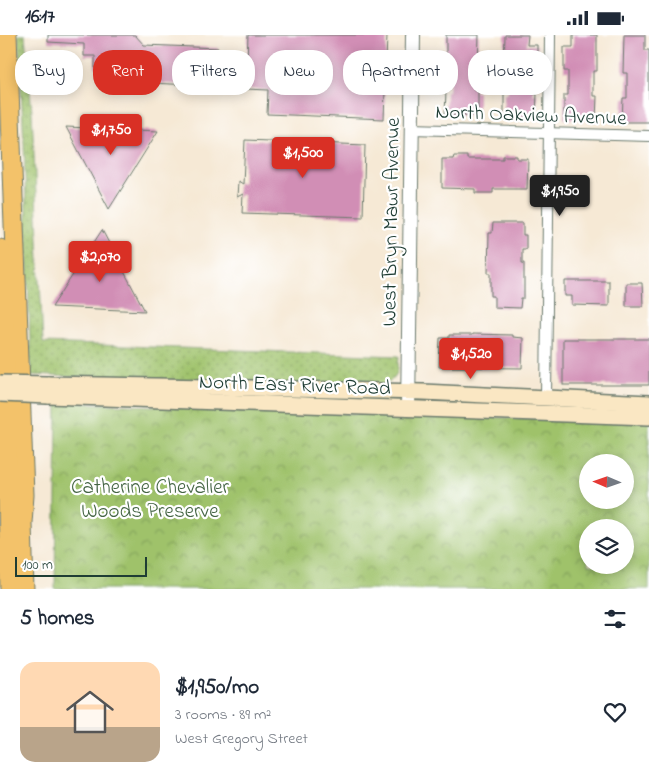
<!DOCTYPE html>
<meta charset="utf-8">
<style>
body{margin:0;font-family:"Indie Flower",sans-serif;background:#f6f6f7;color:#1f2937;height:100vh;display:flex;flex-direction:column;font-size:19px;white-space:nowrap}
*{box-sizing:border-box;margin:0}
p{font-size:16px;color:#747a83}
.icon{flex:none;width:28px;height:28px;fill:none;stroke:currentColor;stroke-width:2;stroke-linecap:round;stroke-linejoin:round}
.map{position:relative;height:554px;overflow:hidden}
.side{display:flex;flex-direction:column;background:#fff;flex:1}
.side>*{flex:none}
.top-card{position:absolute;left:15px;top:15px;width:620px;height:45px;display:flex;gap:10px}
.needle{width:32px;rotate:272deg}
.controls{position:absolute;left:579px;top:419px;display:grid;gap:10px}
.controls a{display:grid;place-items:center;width:55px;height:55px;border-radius:50%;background:#fff;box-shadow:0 2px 12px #0003;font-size:25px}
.scale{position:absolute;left:15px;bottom:12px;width:132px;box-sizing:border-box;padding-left:5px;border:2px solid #1f3d34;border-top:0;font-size:14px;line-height:18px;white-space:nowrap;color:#1f3d34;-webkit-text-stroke:4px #fff;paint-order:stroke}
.price{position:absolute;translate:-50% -42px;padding:0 11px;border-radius:5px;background:#d93025;color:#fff;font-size:16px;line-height:32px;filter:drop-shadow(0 1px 2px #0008)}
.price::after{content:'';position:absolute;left:50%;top:30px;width:15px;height:11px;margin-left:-8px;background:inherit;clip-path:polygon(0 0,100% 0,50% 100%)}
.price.current{background:#222;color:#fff}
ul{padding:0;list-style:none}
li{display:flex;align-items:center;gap:15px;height:125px;padding:0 20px}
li+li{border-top:1px solid #e0e1e3}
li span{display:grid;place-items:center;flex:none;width:140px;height:100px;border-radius:15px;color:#555}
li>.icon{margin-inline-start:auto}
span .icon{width:60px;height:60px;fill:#fffc;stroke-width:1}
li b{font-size:21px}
h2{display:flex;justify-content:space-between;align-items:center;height:60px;padding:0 20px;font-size:21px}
.tag{padding:0 18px;border-radius:20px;background:#fff;box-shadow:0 2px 12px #0003;font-size:18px;line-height:45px}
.tag.current{background:#d93025;color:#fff}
.status{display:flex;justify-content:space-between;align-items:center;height:35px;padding:0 25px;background:#fff;direction:ltr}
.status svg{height:14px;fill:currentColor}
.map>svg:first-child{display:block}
.grass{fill:url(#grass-dots);stroke:#5f8050}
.park{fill:url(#park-crowns);stroke:#5f8050;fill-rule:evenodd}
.building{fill:#d18eb5}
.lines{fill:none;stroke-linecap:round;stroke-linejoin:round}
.minor-casing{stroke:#6a796c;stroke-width:12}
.tertiary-casing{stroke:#6a796c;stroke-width:16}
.secondary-casing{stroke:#6a796c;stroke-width:18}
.motorway-casing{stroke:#6a796c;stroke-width:21}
.minor{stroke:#fff;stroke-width:10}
.tertiary{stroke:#fff;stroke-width:14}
.secondary{stroke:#fae7c3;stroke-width:15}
.motorway{stroke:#f3c26a;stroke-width:19}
.secondary-bridge-casing{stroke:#6a796c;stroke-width:18;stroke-linecap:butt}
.secondary-bridge{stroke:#fae7c3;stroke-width:15}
.labels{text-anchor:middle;stroke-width:4.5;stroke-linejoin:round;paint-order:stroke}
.street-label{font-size:21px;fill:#1f3d34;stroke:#fff}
.park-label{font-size:21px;fill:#456544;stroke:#fff}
</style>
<div class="status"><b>16:17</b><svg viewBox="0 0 49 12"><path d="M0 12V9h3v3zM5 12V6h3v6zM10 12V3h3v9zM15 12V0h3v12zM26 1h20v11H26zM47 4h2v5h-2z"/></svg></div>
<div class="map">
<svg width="649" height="554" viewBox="0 0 649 554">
<defs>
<pattern id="grass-dots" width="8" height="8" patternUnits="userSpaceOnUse" patternTransform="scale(1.25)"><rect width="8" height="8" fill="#9fc26b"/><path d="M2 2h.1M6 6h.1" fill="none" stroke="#819f59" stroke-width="1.8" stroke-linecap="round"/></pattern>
<pattern id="park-crowns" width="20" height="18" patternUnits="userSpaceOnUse" patternTransform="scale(1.25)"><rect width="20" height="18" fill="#9fc26b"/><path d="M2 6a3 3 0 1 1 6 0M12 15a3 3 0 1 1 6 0" fill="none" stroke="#819f59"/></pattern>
</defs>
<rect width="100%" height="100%" fill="#fff"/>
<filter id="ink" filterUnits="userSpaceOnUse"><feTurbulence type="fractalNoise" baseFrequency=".02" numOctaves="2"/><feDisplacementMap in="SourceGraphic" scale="10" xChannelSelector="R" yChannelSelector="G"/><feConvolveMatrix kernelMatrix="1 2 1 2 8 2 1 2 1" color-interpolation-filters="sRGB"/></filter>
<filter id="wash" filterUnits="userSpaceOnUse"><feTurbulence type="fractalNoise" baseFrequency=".0096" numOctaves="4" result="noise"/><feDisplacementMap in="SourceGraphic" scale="20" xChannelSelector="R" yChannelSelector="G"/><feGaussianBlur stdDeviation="1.12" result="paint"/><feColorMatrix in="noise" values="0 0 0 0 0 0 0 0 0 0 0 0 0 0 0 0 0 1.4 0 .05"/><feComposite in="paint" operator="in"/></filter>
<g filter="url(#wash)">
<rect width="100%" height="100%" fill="#f6e9d5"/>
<path class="grass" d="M18,0h7l7,77 11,231 356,13c-1,19 -1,21 -19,31l-244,-7 -105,-5 -7,-232z"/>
<path class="park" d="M57,367l211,9 381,11v167h-594zM588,428h37v37h-37zM588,492h37v38h-37z"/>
<g id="blocks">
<g class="building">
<polygon points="48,0 135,0 144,10 218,13 218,27 192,50 107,46 107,34 95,33 95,21 84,21 84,9 48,7"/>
<polygon points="248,0 387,0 384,84 267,79 268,55 246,54"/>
<polygon points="446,0 479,0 478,32 474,32 474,56 478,56 478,80 445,80 446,56 449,56 450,31 446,31"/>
<polygon points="505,0 528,0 527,10 537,10 537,34 533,34 533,59 537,59 536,83 504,82 504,58 508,58 508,34 504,34"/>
<polygon points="573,0 597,0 597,36 593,36 593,61 597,61 596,85 564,84 564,60 568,60 568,36 564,36 564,12 573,12"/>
<polygon points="624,0 645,0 645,15 649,15 649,87 622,87 623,63 627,63 627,38 623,38"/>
<polygon points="66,92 158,96 109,174"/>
<polygon points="245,105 365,110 363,182 242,178 243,159 237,162 238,146 243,149"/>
<polygon points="454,121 467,121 467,124 503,124 503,121 517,121 517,124 528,124 527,154 493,154 493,158 475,158 475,154 442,153 442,124 453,124"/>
<polygon points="493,188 523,188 523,200 526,200 526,214 522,214 522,228 524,228 524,263 521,263 520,273 494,272 494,261 491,261 491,238 488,238 489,198 492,198"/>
<polygon points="102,195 145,276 52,272"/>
<polygon points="565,246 609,246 609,271 572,270 572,261 565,261"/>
<polygon points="626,248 642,248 643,271 626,271"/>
<polygon points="472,299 512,300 512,302 523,303 522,333 439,332 440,303 449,303 449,300 472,300"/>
<rect x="563" y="304" width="86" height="46"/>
</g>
</g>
</g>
<g filter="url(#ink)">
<use href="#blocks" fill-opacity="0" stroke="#6a796c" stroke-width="1"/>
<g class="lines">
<defs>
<g id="minor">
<polyline points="411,94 649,101"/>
<polyline points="546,363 550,0"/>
</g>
<polyline id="tertiary" points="408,374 413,0"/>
<g id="secondary">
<polyline points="47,349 209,352 423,357 649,368"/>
<polyline points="48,361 649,382"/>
</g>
<g id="motorway">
<polyline points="7,0 24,460 22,488 24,554"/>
<polyline points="0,214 4,293 10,554"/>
</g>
</defs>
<use href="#minor" class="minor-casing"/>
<use href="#tertiary" class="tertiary-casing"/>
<use href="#secondary" class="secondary-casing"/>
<use href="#motorway" class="motorway-casing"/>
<use href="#minor" class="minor"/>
<use href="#tertiary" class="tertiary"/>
<use href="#secondary" class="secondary"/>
<use href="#motorway" class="motorway"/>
<defs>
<g id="secondary-bridge">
<polyline points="0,348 47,349"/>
<polyline points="0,359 48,361"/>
</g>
</defs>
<use href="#secondary-bridge" class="secondary-bridge-casing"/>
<use href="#secondary-bridge" class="secondary-bridge"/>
</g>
</g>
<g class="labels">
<g class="street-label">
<text transform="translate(531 79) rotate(2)" y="7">North Oakview Avenue</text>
<text transform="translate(390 187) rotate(-89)" y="7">West Bryn Mawr Avenue</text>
<text transform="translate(295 349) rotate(2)" y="7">North East River Road</text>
</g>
<g class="park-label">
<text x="150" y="458">Catherine Chevalier<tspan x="150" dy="24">Woods Preserve</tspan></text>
</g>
</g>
</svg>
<div class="controls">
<a><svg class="needle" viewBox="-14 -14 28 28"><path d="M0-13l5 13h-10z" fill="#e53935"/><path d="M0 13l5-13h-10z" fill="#747a83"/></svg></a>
<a><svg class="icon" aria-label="layers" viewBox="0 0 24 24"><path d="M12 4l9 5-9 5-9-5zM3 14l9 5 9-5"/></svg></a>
</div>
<div class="scale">100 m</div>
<b class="price" style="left:111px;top:121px">$1,750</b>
<b class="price" style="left:303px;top:144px">$1,500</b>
<b class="price current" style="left:560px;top:182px">$1,950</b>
<b class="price" style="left:100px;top:248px">$2,070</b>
<b class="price" style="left:471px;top:345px">$1,520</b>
<div class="top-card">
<a class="tag">Buy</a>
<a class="tag current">Rent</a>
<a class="tag">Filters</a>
<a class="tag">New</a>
<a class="tag">Apartment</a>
<a class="tag">House</a>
</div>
</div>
<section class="side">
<h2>5 homes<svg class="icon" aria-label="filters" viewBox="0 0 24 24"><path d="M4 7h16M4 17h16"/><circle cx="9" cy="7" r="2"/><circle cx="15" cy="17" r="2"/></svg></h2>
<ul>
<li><span style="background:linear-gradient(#ffd9b3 65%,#b9a48a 0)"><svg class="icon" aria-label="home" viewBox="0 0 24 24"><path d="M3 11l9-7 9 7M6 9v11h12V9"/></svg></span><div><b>$1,950/mo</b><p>3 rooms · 89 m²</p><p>West Gregory Street</p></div><svg class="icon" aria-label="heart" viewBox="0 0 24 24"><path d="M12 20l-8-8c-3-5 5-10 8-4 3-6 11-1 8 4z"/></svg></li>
</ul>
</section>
